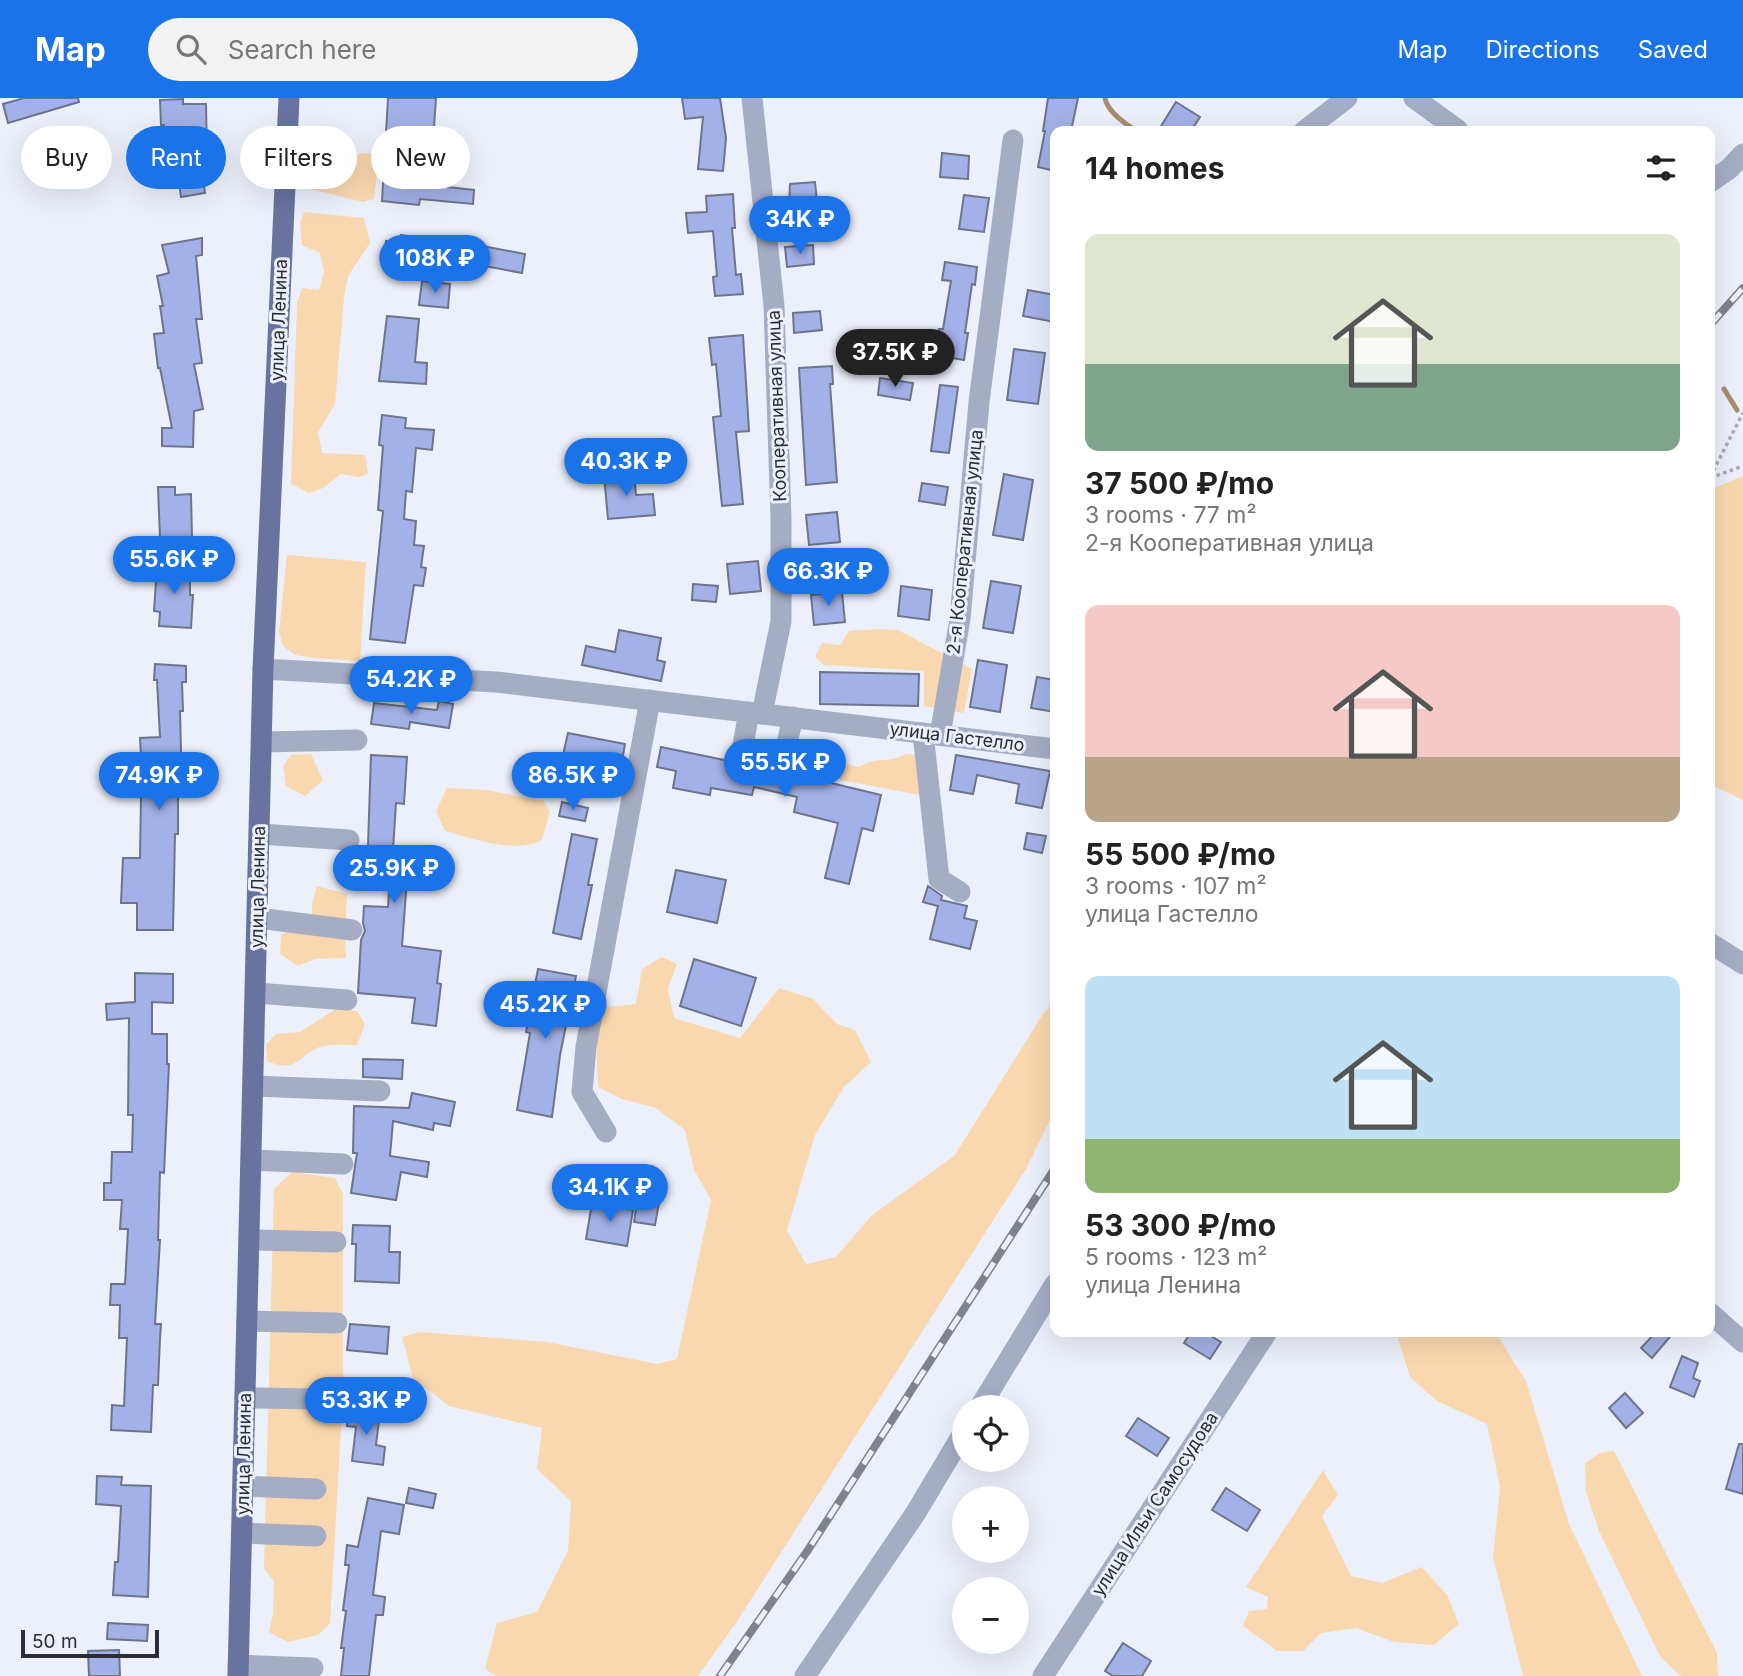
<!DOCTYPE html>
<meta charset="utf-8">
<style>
body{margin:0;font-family:Inter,sans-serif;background:#f2f2f2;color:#222;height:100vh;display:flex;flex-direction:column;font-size:26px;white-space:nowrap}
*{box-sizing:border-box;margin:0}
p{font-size:23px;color:#767676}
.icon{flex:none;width:38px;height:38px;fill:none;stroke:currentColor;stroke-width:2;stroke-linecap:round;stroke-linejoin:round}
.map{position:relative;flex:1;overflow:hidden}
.details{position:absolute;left:1050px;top:28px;width:665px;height:1211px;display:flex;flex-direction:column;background:#fff;border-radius:14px;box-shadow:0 7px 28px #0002}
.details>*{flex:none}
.top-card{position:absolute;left:21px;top:28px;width:665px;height:63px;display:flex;gap:14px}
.fabs{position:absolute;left:952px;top:1297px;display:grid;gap:14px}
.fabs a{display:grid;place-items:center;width:77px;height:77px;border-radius:50%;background:#fff;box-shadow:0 7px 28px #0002;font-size:35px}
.scale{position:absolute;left:21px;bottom:18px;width:138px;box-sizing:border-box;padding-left:7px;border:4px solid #2a2d37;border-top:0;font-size:19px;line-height:24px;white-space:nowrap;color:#2a2d37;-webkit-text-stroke:5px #ecf0fb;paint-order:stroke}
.price{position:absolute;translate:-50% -60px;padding:0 16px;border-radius:24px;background:#1a73e8;color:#fff;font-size:23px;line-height:46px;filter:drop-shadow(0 2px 4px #0008)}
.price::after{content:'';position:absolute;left:50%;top:42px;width:21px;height:16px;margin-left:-10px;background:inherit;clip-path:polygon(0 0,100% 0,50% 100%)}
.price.on{background:#222;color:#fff}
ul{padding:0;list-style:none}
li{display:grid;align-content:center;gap:14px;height:371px;padding:0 35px}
li span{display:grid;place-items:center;height:217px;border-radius:14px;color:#555}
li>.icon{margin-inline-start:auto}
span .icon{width:126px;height:126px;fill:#fffc;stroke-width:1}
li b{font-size:30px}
h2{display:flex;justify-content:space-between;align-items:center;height:84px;padding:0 35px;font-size:30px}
.tag{padding:0 24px;border-radius:32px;background:#fff;box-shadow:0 7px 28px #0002;font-size:24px;line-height:63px}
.tag.on{background:#1a73e8;color:#fff}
header{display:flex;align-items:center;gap:42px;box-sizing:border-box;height:98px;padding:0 35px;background:#1a73e8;color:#fff}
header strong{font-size:33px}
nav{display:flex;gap:38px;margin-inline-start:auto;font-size:24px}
.search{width:490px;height:63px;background:#f2f2f2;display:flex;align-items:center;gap:18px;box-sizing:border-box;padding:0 24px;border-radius:38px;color:#767676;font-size:26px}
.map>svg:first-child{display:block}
.green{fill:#fad8af}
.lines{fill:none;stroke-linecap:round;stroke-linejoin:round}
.stream{stroke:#a88d6d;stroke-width:5}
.building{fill:#a2b1e7;stroke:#6d748c;stroke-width:2}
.path{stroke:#a7aab5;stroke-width:3.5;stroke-dasharray:3.5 3.5;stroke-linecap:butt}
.minor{stroke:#a5adc5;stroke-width:21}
.major{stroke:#68749f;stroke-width:21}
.rail-casing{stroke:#7f838d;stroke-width:8}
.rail{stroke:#ecf0fb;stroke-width:5;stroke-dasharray:16;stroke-linecap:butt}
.labels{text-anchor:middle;stroke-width:6;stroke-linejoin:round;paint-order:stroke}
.street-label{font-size:18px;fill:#2a2d37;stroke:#ecf0fb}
</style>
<header>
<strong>Map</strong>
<div class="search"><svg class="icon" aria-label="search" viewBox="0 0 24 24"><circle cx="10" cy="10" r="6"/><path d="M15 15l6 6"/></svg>Search here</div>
<nav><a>Map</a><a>Directions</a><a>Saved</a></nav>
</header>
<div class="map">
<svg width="1743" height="1578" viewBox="0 0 1743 1578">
<rect width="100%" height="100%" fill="#ecf0fb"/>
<g class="green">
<polygon points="360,55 374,56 378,67 374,101 363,104 306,90 305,73 311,59 330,62 342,68"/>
<polygon points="304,114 364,120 370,145 348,178 344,199 335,306 318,334 322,355 365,357 368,376 359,379 341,376 323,390 309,395 291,386 297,205 302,190 319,192 324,174 320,155 302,147 300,125"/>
<polygon points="1743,378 1743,702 1714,688 1710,691 1710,392"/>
<polygon points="287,457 366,464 360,563 313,560 295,557 283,548 279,534"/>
<polygon points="880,531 898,532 972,571 964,615 924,608 924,573 824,567 815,559 822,545 840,547 849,533"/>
<polygon points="311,656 323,682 305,698 286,688 283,668 291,657"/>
<path d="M905,656l11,1 9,41 -85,-16 -8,-8 7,-9 20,4c19,-12 27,-2 46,-13z"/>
<path d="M447,690l39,2 58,11 6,11 -8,28c-30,14 -66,-1 -97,-9l-9,-20z"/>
<polygon points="317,788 347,796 345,839 346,860 315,861 298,868 280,856 281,837 292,831 311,835 312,806"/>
<polygon points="662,859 677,866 668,891 674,920 740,940 779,890 813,901 837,926 855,932 871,964 844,989 815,1037 787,1132 806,1166 836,1159 871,1118 955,1057 1043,916 1055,902 1055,1012 1026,1071 736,1525 698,1578 496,1578 485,1571 497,1525 537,1514 568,1453 571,1403 537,1371 542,1330 449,1308 413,1280 402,1239 420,1234 547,1244 657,1266 677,1261 711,1102 694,1072 685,1032 656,1010 622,1001 598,989 596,936 606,909 636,906 642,871"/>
<path d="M339,909l18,4 8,13 -8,21c-10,0 -24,-1 -34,1 -25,7 -24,29 -56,15l-1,-16 10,-11 24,-2z"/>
<polygon points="292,1074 335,1080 343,1096 343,1295 330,1525 318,1537 288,1544 269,1534 273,1516 274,1484 264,1470 274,1091"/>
<polygon points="1396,1234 1495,1234 1526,1283 1569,1426 1642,1578 1523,1578 1493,1460 1500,1389 1487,1326 1437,1303 1410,1279"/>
<polygon points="1614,1353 1717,1555 1718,1578 1681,1578 1661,1560 1599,1433 1586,1394 1585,1365 1600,1355"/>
<polygon points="1323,1372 1338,1397 1322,1418 1351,1478 1382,1485 1422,1469 1447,1497 1459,1526 1434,1547 1394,1544 1356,1530 1321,1535 1303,1553 1277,1553 1243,1528 1249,1513 1267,1511 1268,1499 1246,1489"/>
</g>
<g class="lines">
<g class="stream">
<path d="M1105,0c2,13 21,27 32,33"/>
<polyline points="1724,291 1737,312"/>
</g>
</g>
<g class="building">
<polygon points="24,0 78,0 79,4 8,25 3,6"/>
<polygon points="388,0 436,0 430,87 474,92 473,106 420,101 419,107 382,103"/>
<polygon points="682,0 720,0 726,40 723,73 698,71 703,19 685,21"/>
<polygon points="1048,0 1078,0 1071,33 1055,33 1055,73 1038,69 1045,33 1043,33"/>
<polygon points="183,1 183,6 206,6 207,64 201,65 205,95 181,99 177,70 171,70 164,27 161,27 160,2"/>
<polygon points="1176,4 1200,19 1191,33 1158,33"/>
<polygon points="942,55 969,58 968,81 940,79"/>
<polygon points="815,84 817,103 789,106 790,86"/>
<polygon points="733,96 735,130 732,130 736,177 741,176 743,196 715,198 713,179 717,178 713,133 688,135 686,115 707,114 706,98"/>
<polygon points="964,97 989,100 984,134 959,131"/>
<polygon points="401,137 416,139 413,165 384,161 386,143 401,145"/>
<polygon points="202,140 202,157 196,158 202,221 196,221 202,265 194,266 203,311 194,313 193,349 162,348 162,330 172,330 160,270 158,270 154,236 164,235 160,208 163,208 157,178 169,175 162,147"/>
<polygon points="472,146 525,156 522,175 469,165"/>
<polygon points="813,147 814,166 787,169 785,149"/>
<polygon points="945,164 977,169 975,187 972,186 965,235 968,235 964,262 935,257 939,231 943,231 951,183 942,182"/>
<polygon points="422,183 450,186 448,210 419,207"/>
<polygon points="1028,192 1055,197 1055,224 1023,218"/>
<polygon points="820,213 822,232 794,235 793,215"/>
<polygon points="387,218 419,221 415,264 427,265 426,286 379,283"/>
<polygon points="743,237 749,333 736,334 743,406 722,408 713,319 721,318 716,266 712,267 709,240"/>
<polygon points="1014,251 1045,255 1038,306 1007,302"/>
<polygon points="832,268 833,286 830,286 837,384 806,387 799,270"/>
<polygon points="880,280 913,285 910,302 878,297"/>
<polygon points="940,287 958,289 949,355 931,353"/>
<polygon points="382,317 406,320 405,330 434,332 432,352 416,350 412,394 406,393 404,421 416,423 414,447 424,448 421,469 426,470 423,488 414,487 405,545 370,541 383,413 378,412 383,348 379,347"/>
<polygon points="634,375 636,397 653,396 655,417 608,421 604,377"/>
<polygon points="1004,376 1033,382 1023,442 993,437"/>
<polygon points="922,385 948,389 945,407 919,403"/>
<polygon points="158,389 175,389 175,397 191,396 192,439 160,440"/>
<polygon points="837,414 840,444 809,447 806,417"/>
<polygon points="758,463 761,493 730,496 727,466"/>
<polygon points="157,467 190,467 190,497 193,497 191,530 159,528 160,514 154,513"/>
<polygon points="991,483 1021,488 1013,535 983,530"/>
<polygon points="693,486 718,488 716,504 692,502"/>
<polygon points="901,488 932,492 929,522 898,518"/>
<polygon points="842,494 845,524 814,527 811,497"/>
<polygon points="619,532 661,540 657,562 665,564 661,583 582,567 586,548 615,554"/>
<polygon points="978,562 1007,567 1000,614 970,609"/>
<polygon points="155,566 186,568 186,584 182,584 183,613 180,613 182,694 178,694 178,736 175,736 173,832 137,832 137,805 121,805 123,760 140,760 141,698 153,699 155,658 141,658 140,640 160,639 157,582 154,582"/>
<polygon points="820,574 919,576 918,608 820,606"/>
<polygon points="1037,579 1055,582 1055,614 1031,610"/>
<polygon points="439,603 453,606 449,630 410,624 409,631 371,626 374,605 437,612"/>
<polygon points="568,635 625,646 621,669 563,657"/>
<polygon points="661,649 729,663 738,671 750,667 758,668 770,672 780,680 791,676 802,678 881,697 873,733 862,730 849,786 825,780 838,725 794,714 797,699 754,689 752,697 711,690 710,697 673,690 676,673 657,669"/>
<polygon points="371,657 407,659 404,706 396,705 393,752 418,753 417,782 407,781 402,848 441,853 437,885 441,886 436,928 412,925 415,900 358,895 361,842 365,833 363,825 364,808 388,809 390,780 367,778"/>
<polygon points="956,657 1050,673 1042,710 1016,705 1019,686 977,677 973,696 950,692"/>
<polygon points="562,704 588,710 585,723 559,718"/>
<polygon points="1027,735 1046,738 1042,755 1024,751"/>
<polygon points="572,736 597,741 588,787 592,787 581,841 553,835"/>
<polygon points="676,772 726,782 717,825 667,814"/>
<polygon points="928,788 942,798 941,802 967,808 964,820 977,823 970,851 930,841 938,808 923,804"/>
<polygon points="694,861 756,880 741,928 680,908"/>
<polygon points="538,871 576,878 560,957 552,1019 517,1012 530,935 526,934"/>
<polygon points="135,875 173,876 173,905 152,904 152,936 167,936 167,966 169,966 164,1075 160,1074 158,1142 160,1142 155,1226 161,1226 160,1241 158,1287 153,1287 151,1334 111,1332 112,1307 124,1308 127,1240 119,1240 120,1207 110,1207 111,1186 125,1186 128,1131 120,1131 122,1102 104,1102 104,1085 111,1085 112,1054 132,1054 133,1017 128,1017 129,920 107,922 106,906 135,904"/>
<polygon points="363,961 403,962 402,981 363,979"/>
<polygon points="412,995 455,1004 450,1028 434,1025 433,1032 393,1023 390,1058 429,1064 427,1079 401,1074 396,1102 351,1095 357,1055 353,1055 354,1008 409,1010"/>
<polygon points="640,1085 662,1088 655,1127 634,1124"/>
<polygon points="592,1105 633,1112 627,1148 586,1141"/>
<polygon points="353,1127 390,1128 389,1154 400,1154 399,1185 355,1183 356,1146 352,1146"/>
<polygon points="350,1226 389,1229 387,1256 347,1252"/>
<polygon points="1191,1234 1204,1234 1221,1244 1210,1261 1184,1245"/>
<polygon points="1656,1234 1674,1234 1652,1260 1641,1250"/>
<polygon points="1682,1258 1698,1265 1693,1280 1700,1283 1694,1299 1670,1289"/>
<polygon points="1625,1295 1643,1315 1626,1330 1609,1310"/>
<polygon points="349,1310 380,1314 376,1347 385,1349 383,1367 352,1363 356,1329 347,1328"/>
<polygon points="1138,1320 1169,1340 1157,1358 1126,1338"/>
<polygon points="1739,1346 1743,1346 1743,1396 1726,1391"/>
<polygon points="97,1378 122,1379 121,1387 151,1388 148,1499 113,1497 115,1464 118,1464 121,1408 96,1406"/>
<polygon points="409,1390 436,1396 433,1410 406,1405"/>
<polygon points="1226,1390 1260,1412 1247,1433 1212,1412"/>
<polygon points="368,1400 404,1407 399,1436 381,1433 373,1497 385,1499 383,1517 376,1517 369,1578 341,1578 344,1550 341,1550 346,1513 343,1512 349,1467 345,1467 347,1447 358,1449"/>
<polygon points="108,1525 148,1527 147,1543 107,1541"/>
<polygon points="1123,1545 1151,1563 1142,1578 1113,1578 1105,1573"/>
<polygon points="119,1552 120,1578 89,1578 88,1553"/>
</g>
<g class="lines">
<g class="path">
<polyline points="1710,379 1743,315"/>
<polyline points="1710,380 1743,368"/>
</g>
<g class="minor">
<polyline points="752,0 774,208 781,420 781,523 762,616"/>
<polyline points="1414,0 1458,32"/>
<polyline points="1304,33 1347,0"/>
<polyline points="1710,84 1729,71 1743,56"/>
<polyline points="263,571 496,584 1055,651"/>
<polyline points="923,635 939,781 960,794"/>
<polyline points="940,637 960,521 979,304 1013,42"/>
<polyline points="262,644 357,642"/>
<polyline points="741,658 749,614"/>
<polyline points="782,667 793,619"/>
<polyline points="260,736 349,742"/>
<polyline points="258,820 352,832"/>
<polyline points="1710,845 1743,866"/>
<polyline points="256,895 347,902"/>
<polyline points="253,988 380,993"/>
<polyline points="606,1034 582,994 586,949 650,602"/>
<polyline points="251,1062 343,1066"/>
<polyline points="249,1142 336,1144"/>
<polyline points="1710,1215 1743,1244"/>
<polyline points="247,1223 337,1225"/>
<polyline points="245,1300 319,1301"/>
<polyline points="980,1309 1055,1186"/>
<polyline points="243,1388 316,1391"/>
<polyline points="242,1435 316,1438"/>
<polyline points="238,1567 313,1570"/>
<polyline points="805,1578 915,1416 964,1334"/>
<polyline points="1043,1578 1267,1234"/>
</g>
<polyline class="major" points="238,1578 263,571 289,0"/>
<defs>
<g id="rail">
<polyline points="1710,227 1743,190"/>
<polyline points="720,1578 808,1452 1055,1070"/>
</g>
</defs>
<use href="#rail" class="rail-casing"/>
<use href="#rail" class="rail"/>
</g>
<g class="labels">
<g class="street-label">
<text transform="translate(279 222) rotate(-88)" y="6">улица Ленина</text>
<text transform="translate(777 308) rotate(-92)" y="6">Кооперативная улица</text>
<text transform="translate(965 444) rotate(-84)" y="6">2-я Кооперативная улица</text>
<text transform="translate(957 639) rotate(7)" y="6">улица Гастелло</text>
<text transform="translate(258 789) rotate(-89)" y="6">улица Ленина</text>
<text transform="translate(244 1356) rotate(-89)" y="6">улица Ленина</text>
<text transform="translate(1155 1406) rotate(-57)" y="6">улица Ильи Самосудова</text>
</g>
</g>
</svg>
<div class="fabs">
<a><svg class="icon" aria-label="locate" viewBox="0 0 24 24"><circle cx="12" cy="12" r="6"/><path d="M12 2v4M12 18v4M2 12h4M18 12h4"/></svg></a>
<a>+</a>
<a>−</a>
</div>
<div class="scale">50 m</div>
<b class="price" style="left:800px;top:158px">34K ₽</b>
<b class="price" style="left:435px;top:197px">108K ₽</b>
<b class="price on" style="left:895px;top:291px">37.5K ₽</b>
<b class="price" style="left:626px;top:400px">40.3K ₽</b>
<b class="price" style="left:174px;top:498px">55.6K ₽</b>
<b class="price" style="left:828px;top:510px">66.3K ₽</b>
<b class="price" style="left:411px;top:618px">54.2K ₽</b>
<b class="price" style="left:785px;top:701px">55.5K ₽</b>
<b class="price" style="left:159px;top:714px">74.9K ₽</b>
<b class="price" style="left:573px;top:714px">86.5K ₽</b>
<b class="price" style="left:394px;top:807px">25.9K ₽</b>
<b class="price" style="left:545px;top:943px">45.2K ₽</b>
<b class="price" style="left:610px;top:1126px">34.1K ₽</b>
<b class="price" style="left:366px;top:1339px">53.3K ₽</b>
<div class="top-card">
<a class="tag">Buy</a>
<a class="tag on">Rent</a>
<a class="tag">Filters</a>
<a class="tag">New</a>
</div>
<section class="details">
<h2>14 homes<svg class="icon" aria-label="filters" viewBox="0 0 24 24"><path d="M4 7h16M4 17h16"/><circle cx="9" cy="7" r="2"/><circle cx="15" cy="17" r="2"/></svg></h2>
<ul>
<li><span style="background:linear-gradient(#dfe7d0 60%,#7fa58c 0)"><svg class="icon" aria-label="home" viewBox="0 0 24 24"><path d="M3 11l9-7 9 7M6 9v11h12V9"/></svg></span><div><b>37 500 ₽/mo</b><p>3 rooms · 77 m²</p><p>2-я Кооперативная улица</p></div></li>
<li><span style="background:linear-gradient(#f6c9c9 70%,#b9a48a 0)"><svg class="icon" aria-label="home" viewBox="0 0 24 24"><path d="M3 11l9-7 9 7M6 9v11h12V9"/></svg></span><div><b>55 500 ₽/mo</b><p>3 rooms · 107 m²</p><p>улица Гастелло</p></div></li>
<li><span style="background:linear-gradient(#bfe0f5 75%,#8fb573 0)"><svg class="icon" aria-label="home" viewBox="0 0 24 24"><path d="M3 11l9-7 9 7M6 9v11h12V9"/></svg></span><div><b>53 300 ₽/mo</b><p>5 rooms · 123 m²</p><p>улица Ленина</p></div></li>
</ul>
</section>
</div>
